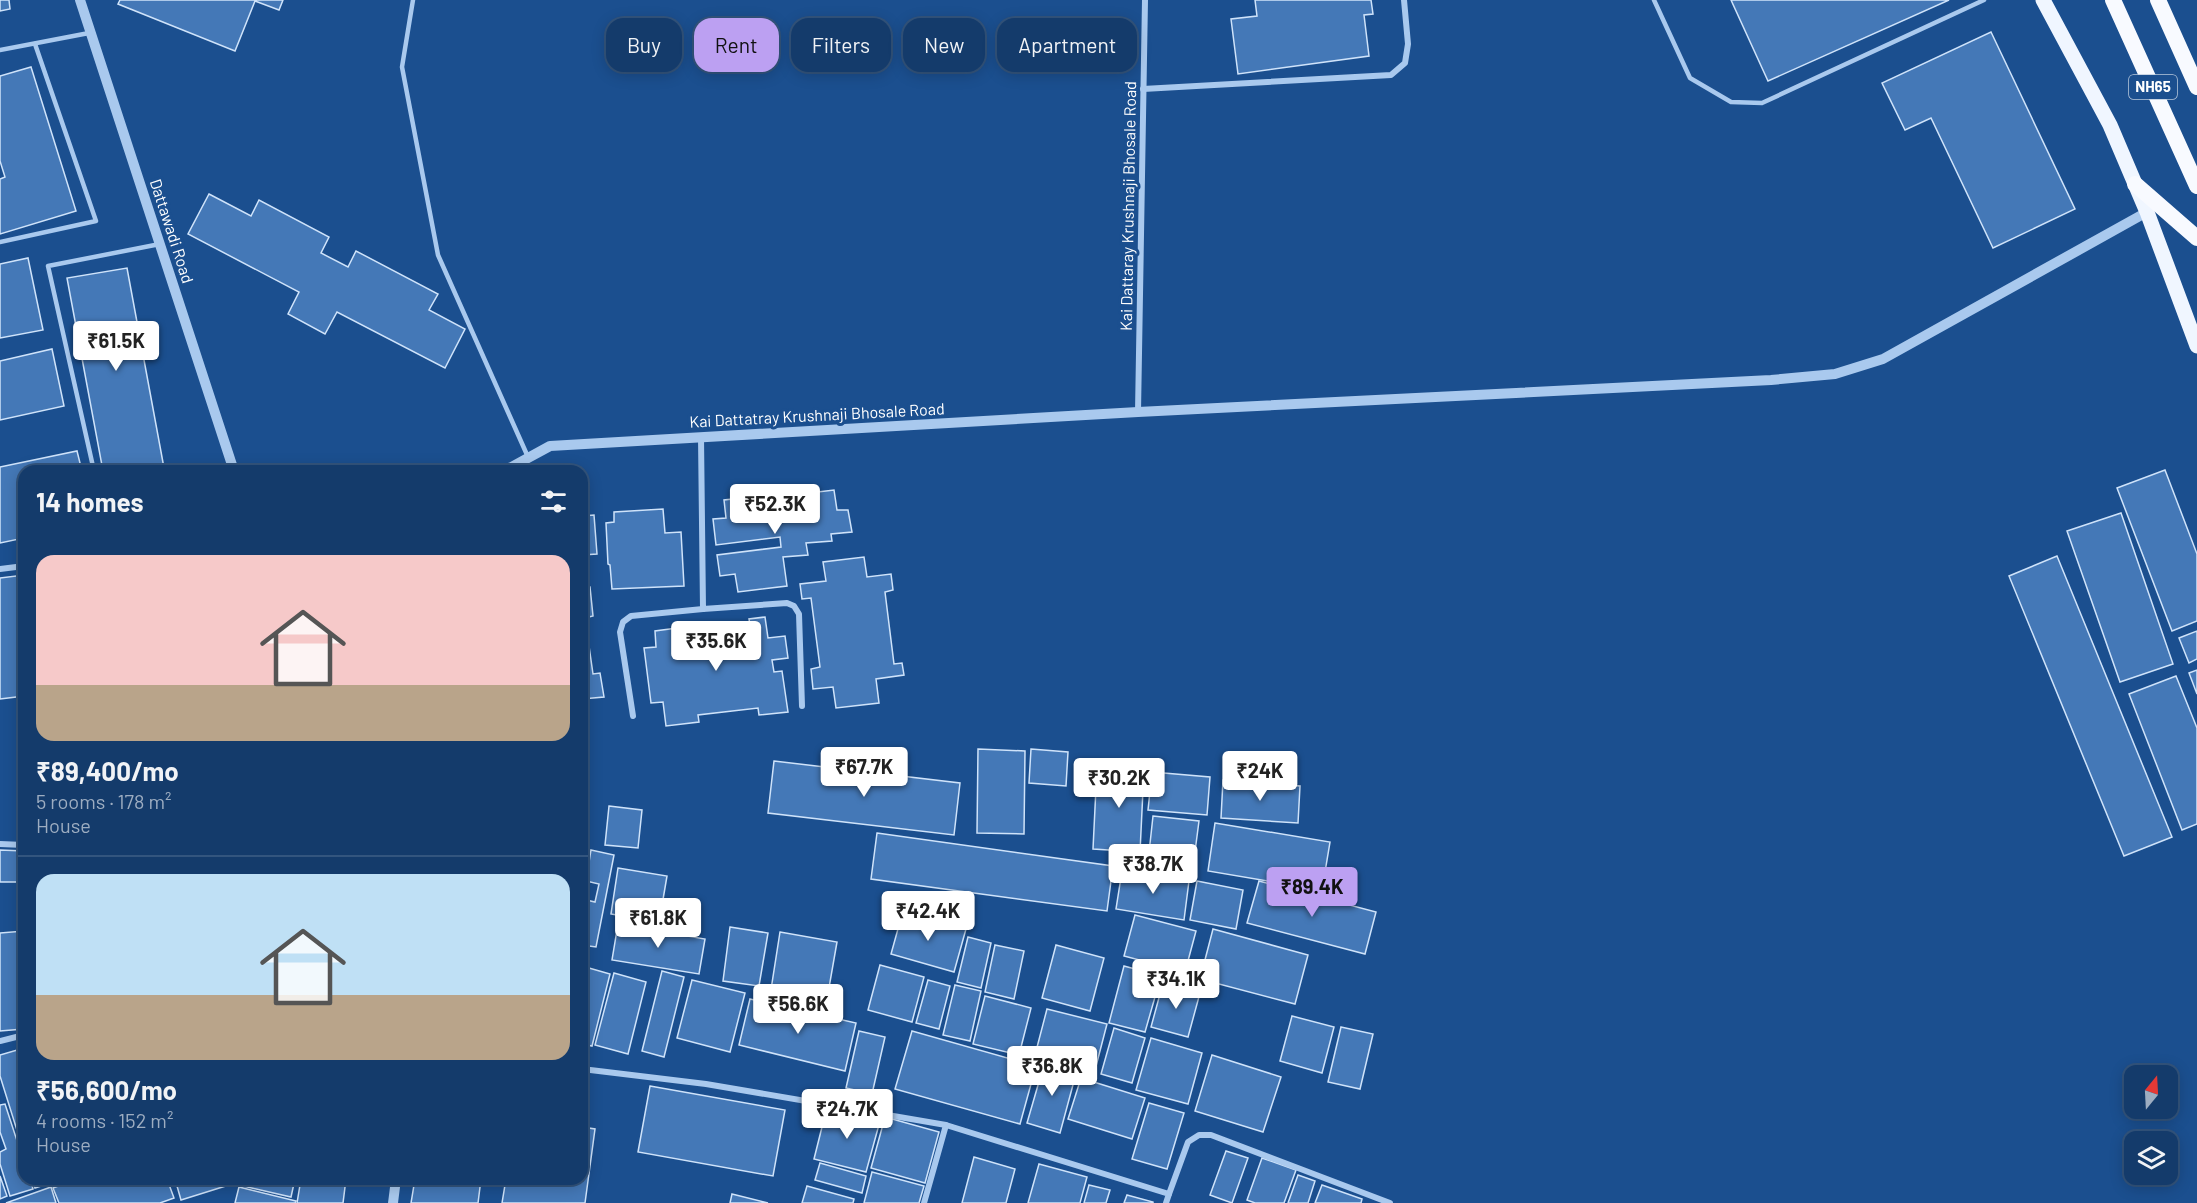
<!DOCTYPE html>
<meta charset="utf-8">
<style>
body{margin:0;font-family:Barlow,sans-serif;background:#214673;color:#f1f3f6;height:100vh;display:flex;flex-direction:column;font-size:22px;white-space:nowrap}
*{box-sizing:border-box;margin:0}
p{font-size:20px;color:#9dadc1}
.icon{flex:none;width:33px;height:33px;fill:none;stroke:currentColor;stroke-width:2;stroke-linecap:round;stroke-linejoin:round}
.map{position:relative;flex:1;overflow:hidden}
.details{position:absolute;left:18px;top:465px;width:570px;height:720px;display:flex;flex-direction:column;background:#143b6b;border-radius:18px;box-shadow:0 3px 15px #0003,0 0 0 2px #33557e}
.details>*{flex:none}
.banner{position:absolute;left:606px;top:18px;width:570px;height:54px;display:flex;gap:12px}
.needle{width:39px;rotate:18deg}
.fabs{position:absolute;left:2124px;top:1065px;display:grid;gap:12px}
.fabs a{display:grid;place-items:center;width:54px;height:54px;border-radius:12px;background:#143b6b;box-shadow:0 3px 15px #0003,0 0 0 2px #33557e;font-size:30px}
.price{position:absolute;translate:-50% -51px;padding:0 14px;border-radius:6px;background:#fff;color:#222;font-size:20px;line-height:39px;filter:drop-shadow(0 2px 3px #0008)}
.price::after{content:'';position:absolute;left:50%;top:36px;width:18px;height:14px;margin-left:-9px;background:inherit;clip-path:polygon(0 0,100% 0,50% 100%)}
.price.selected{background:#bca0f2;color:#111}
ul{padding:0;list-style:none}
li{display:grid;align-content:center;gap:12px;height:318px;padding:0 18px}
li+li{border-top:2px solid #33557e}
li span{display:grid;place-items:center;height:186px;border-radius:18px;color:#555}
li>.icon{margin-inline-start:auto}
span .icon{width:108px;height:108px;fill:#fffc;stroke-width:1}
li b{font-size:26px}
h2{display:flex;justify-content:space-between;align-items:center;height:72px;padding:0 18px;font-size:26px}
.pill{padding:0 21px;border-radius:18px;background:#143b6b;box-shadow:0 3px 15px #0003,0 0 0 2px #33557e;font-size:21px;line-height:54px}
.pill.selected{background:#bca0f2;color:#111}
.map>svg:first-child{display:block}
.building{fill:#4478b7;stroke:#cfe3fa;stroke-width:1.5}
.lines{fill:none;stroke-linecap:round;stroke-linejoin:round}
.service{stroke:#a9c9ee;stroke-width:4.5}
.minor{stroke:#a9c9ee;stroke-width:6}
.tertiary{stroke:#a9c9ee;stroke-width:10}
.primary{stroke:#f0f6ff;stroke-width:15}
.trunk{stroke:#f8faff;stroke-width:16}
.labels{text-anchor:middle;stroke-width:6;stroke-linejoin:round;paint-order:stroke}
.shield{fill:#1b4f8f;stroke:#bbcadd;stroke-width:1.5}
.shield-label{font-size:15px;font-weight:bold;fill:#fff}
.street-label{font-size:16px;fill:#fff;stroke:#1b4f8f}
</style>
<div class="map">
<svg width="2197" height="1203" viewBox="0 0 2197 1203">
<rect width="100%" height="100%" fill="#1b4f8f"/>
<g class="building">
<polygon points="0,0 9,0 10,9 0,11"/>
<polygon points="120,0 283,0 279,10 255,1 235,51 118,4"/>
<polygon points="1255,0 1371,0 1373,14 1364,15 1369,56 1238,74 1231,19 1257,16"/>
<polygon points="1731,0 1949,0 1768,81"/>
<polygon points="1991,32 2075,209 1993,248 1931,118 1905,130 1882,83"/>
<polygon points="31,67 76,211 0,234 0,179 5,177 0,161 0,76"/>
<polygon points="209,194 251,216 259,200 329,237 321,253 348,267 356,251 438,294 429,310 465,329 445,368 337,312 325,334 288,314 299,292 188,234"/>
<polygon points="28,258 43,330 0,338 0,264"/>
<polygon points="127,268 164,468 145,471 103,471 67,278"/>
<polygon points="52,349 64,406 0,420 0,361"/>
<polygon points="77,451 82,471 24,471 24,538 0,543 0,467"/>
<polygon points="2165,470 2197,554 2197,621 2172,631 2117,488"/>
<polygon points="834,490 837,510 848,510 852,532 831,534 832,541 806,543 808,555 783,557 787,586 738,592 735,574 720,576 717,555 781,547 780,537 716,545 713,519 726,518 724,500 760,496 761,503 801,498 801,494"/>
<polygon points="663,509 665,533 681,532 684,586 612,589 610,565 608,564 606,523 614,522 614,512"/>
<polygon points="2121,513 2173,664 2120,682 2067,531"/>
<polygon points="594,515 597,554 582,555 582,516"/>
<polygon points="2057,556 2172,837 2124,856 2009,576"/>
<polygon points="864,557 867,577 891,574 893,590 885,592 894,664 902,663 904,675 876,679 879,703 836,708 833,687 813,689 811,669 820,667 811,598 802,599 800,584 826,581 823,562"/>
<polygon points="24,575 24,696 0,699 0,578"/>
<polygon points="590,587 593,616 585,618 593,674 600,673 604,697 582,699 582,588"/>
<polygon points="765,617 768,638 785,636 788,658 772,660 774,672 782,671 788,712 759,715 758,708 698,715 699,722 666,726 663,702 651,703 644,648 656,647 655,631 692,626 692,632 750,625 749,619"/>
<polygon points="2197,631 2197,659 2189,663 2179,638"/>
<polygon points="2197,670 2197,694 2189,673"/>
<polygon points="2176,676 2197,728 2197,824 2182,830 2129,694"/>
<polygon points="978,749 1025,751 1024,834 977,833"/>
<polygon points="1031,749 1068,752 1066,786 1029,783"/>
<polygon points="774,761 960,783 954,835 768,813"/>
<polygon points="1097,767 1144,769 1140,852 1093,849"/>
<polygon points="582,769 585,819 582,819"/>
<polygon points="1152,772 1210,777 1207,815 1148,810"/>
<polygon points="1223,780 1300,786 1298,823 1221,818"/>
<polygon points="609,806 642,810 638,848 605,845"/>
<polygon points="1153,816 1199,821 1193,867 1148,862"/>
<polygon points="1215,823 1330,842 1322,890 1208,871"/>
<polygon points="877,833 1113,866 1107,911 871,879"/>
<polygon points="0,850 24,851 24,882 0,882"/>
<polygon points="591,850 614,855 596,947 582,945 582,899 595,902 599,884 586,881"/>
<polygon points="618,868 667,876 659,923 611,914"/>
<polygon points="1122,871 1189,881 1184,920 1116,909"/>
<polygon points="1197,881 1243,890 1236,929 1190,920"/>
<polygon points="1259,881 1376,912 1365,954 1247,923"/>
<polygon points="903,911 966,929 954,972 891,954"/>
<polygon points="1135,915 1196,931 1185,972 1124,956"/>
<polygon points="618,924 705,939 699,974 612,960"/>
<polygon points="730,927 768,933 759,986 723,981"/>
<polygon points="1213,929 1308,955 1295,1004 1200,979"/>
<polygon points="24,931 24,1014 21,1014 23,1029 0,1031 0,933"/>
<polygon points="780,932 837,942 826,1005 770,996"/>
<polygon points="968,937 991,943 981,988 957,982"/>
<polygon points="995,945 1024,951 1014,999 985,992"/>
<polygon points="1056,945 1104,958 1090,1011 1042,998"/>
<polygon points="880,965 924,977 912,1022 868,1010"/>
<polygon points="582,966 610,974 592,1046 582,1044"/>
<polygon points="1124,966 1161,976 1145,1032 1109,1023"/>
<polygon points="662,971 684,977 664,1057 642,1051"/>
<polygon points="614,973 646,982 628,1054 595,1045"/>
<polygon points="692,980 745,993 730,1052 677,1038"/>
<polygon points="928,980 950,986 939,1029 916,1023"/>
<polygon points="1163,983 1200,993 1188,1037 1151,1027"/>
<polygon points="955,985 981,991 970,1041 943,1035"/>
<polygon points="985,996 1031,1008 1019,1055 973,1044"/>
<polygon points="750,999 856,1023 845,1071 739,1045"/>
<polygon points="1047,1009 1107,1024 1095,1070 1035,1055"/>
<polygon points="1292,1016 1334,1027 1322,1073 1280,1061"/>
<polygon points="1341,1027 1373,1034 1360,1089 1328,1082"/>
<polygon points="1114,1028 1145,1038 1132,1083 1101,1074"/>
<polygon points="859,1031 885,1037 872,1094 846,1088"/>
<polygon points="912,1031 1036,1066 1020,1124 895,1089"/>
<polygon points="1151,1038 1202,1053 1188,1104 1136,1090"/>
<polygon points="24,1048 24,1138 20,1140 0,1076 0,1055"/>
<polygon points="1212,1055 1281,1077 1263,1132 1195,1111"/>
<polygon points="1045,1061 1077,1070 1060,1133 1027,1123"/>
<polygon points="1081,1078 1145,1098 1132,1139 1068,1119"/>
<polygon points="650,1086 785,1110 773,1176 638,1152"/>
<polygon points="1149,1103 1184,1113 1167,1169 1132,1159"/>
<polygon points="5,1104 24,1162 24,1179 30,1179 33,1189 10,1196 0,1164 0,1152 6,1149 0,1132 0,1105"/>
<polygon points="827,1107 880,1121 866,1172 814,1159"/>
<polygon points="885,1117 939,1132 925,1183 871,1168"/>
<polygon points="582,1127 595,1129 585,1203 502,1203 506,1179 582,1179"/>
<polygon points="1226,1151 1248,1158 1232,1203 1210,1195"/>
<polygon points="974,1157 1015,1169 1006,1203 962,1203"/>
<polygon points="1262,1158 1296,1170 1284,1203 1255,1203 1247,1200"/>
<polygon points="820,1163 866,1176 862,1193 815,1180"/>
<polygon points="1039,1164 1087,1177 1080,1203 1028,1203"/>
<polygon points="872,1172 924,1186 919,1203 864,1203"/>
<polygon points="1298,1175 1315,1181 1308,1203 1288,1203"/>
<polygon points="0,1176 7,1196 0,1199"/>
<polygon points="32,1179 63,1179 35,1188"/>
<polygon points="77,1179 167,1179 174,1198 160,1203 59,1203 53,1188"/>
<polygon points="175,1179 227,1179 229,1185 181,1200"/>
<polygon points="245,1179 295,1179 291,1197 243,1186"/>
<polygon points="301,1179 346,1179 343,1203 297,1203"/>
<polygon points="415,1179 481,1179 478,1203 411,1203"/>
<polygon points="1089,1185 1110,1190 1106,1203 1084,1203"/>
<polygon points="1322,1185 1362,1199 1361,1203 1315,1203"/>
<polygon points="807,1186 854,1199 853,1203 802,1203"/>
<polygon points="51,1187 56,1203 6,1203"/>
<polygon points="239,1187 296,1201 295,1203 235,1203"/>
<polygon points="732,1194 768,1203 730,1203"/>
<polygon points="1127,1195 1153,1202 1153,1203 1124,1203"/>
</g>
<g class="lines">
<g class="service">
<polyline points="413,0 402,67 438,255 528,457"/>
<polyline points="1654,0 1690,78 1731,102 1762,103 1984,0"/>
<polyline points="0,50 89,33"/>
<polyline points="0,242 96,221 35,44"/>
<polyline points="94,471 48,266 160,244"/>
</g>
<g class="minor">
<polyline points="1143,89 1391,75 1405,63 1408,44 1404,0"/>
<polyline points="1138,412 1145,0"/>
<polyline points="701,437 703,609 787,603 794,606 799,614 802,706"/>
<polyline points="0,569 24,566"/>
<polyline points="633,716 620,632 623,622 631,616 703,609"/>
<polyline points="0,844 24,845"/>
<polyline points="0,1041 24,1035"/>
<polyline points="582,1069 706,1084 946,1125 924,1203"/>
<polyline points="946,1125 1169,1194 1166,1203"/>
<polyline points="1169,1194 1188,1142 1199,1135 1211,1135 1390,1203"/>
</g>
<g class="tertiary">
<polyline points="80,0 234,471"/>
<polyline points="504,471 550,446 1138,412 1771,380 1835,374 1883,359 2147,212"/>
<polyline points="393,1203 396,1179"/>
</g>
<polyline class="primary" points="2043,0 2110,125 2147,212 2197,346"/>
<g class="trunk">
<polyline points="2113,0 2197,186"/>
<polyline points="2158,0 2197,87"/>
<polyline points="2135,184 2197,238"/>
</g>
</g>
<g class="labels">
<rect class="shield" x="2129" y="75" width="48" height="24" rx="4.5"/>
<g class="shield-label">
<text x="2153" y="92">NH65</text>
</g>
<g class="street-label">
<text transform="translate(1128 206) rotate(-89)" y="6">Kai Dattaray Krushnaji Bhosale Road</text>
<text transform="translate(172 231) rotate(72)" y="6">Dattawadi Road</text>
<text transform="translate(817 415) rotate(-3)" y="6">Kai Dattatray Krushnaji Bhosale Road</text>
</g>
</g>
</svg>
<div class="fabs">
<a><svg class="needle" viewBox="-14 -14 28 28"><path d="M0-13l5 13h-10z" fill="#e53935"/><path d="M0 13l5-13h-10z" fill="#9dadc1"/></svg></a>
<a><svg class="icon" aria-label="layers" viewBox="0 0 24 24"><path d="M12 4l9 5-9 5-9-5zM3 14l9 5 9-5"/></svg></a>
</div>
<b class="price" style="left:116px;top:372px">₹61.5K</b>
<b class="price" style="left:775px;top:535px">₹52.3K</b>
<b class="price" style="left:716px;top:672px">₹35.6K</b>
<b class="price" style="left:864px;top:798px">₹67.7K</b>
<b class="price" style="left:1260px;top:802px">₹24K</b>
<b class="price" style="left:1119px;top:809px">₹30.2K</b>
<b class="price" style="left:1153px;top:895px">₹38.7K</b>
<b class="price selected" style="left:1312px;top:918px">₹89.4K</b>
<b class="price" style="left:928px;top:942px">₹42.4K</b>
<b class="price" style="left:658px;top:949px">₹61.8K</b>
<b class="price" style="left:1176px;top:1010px">₹34.1K</b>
<b class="price" style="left:798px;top:1035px">₹56.6K</b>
<b class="price" style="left:1052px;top:1097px">₹36.8K</b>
<b class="price" style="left:847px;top:1140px">₹24.7K</b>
<div class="banner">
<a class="pill">Buy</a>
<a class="pill selected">Rent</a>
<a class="pill">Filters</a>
<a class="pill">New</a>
<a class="pill">Apartment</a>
</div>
<section class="details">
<h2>14 homes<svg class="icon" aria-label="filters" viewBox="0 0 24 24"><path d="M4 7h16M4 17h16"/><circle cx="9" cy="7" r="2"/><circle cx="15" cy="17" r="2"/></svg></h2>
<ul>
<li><span style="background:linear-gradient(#f6c9c9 70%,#b9a48a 0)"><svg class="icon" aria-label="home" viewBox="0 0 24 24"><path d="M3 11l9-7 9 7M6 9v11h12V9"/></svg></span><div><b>₹89,400/mo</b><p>5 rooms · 178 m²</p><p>House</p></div></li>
<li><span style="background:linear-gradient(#bfe0f5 65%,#b9a48a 0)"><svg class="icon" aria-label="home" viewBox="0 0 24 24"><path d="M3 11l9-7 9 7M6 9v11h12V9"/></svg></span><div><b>₹56,600/mo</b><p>4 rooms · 152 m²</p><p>House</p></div></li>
</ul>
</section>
</div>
